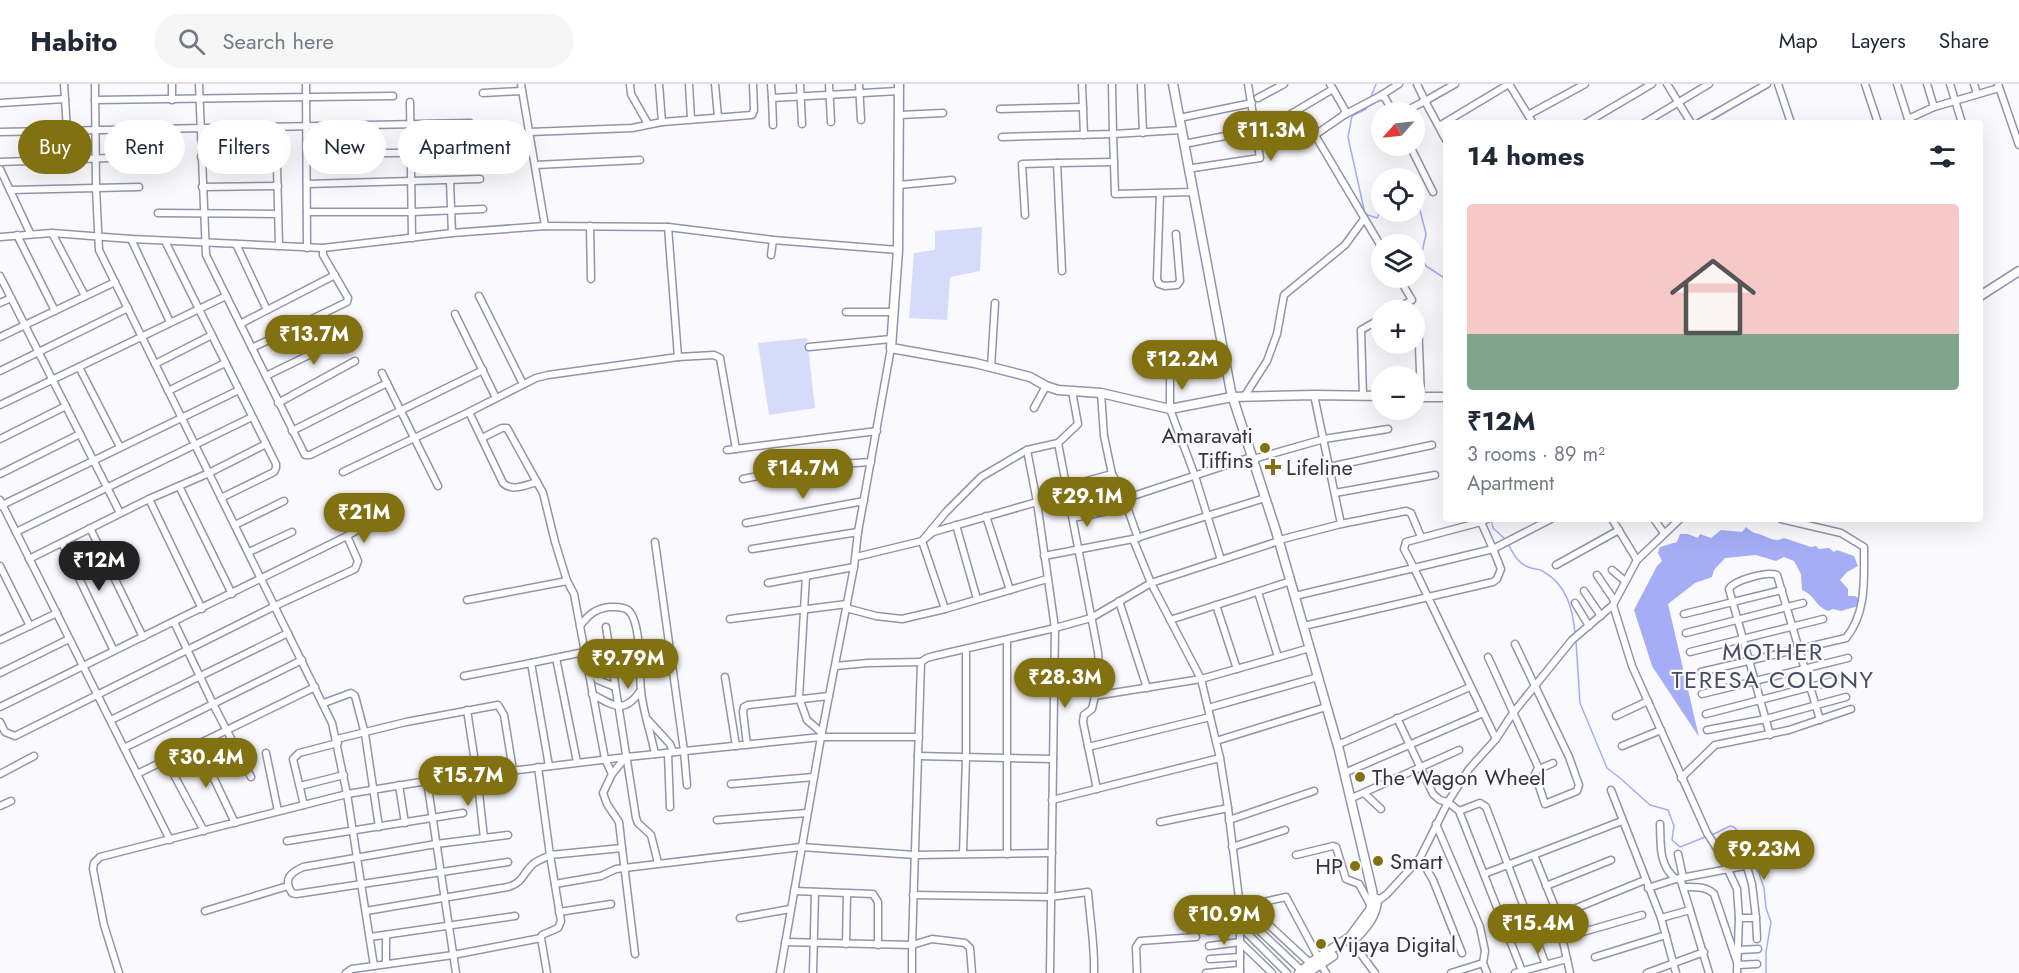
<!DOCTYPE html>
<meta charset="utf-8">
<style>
body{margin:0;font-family:Jost,sans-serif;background:#f6f6f7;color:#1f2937;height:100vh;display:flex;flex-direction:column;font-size:22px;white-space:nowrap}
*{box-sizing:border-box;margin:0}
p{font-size:20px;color:#747a83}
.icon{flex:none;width:33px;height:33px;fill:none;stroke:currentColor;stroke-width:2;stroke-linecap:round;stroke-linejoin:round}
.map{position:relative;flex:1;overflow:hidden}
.drawer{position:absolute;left:1443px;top:36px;width:540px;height:402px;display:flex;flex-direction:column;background:#fff;border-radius:6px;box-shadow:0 6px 24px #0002}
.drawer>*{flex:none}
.hud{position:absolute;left:18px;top:36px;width:570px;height:54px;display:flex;gap:12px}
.needle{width:39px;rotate:243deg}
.controls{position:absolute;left:1371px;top:18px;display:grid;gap:12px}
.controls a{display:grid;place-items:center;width:54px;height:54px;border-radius:50%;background:#fff;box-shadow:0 6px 24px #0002;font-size:30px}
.price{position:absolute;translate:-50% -51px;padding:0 14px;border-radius:21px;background:#827111;color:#fff;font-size:20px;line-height:39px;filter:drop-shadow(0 2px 3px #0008)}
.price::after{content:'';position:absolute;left:50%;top:36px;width:18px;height:14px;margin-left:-9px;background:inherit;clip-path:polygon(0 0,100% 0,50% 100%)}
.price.on{background:#222;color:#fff}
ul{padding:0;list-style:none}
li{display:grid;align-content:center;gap:12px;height:318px;padding:0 24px}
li+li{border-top:2px solid #e0e1e3}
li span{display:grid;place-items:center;height:186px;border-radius:6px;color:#555}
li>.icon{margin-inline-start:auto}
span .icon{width:108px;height:108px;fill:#fffc;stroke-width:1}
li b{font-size:26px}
h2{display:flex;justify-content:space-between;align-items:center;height:72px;padding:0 24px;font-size:26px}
.chip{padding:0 21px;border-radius:27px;background:#fff;box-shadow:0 6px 24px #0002;font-size:21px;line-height:54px}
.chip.on{background:#827111;color:#fff}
header{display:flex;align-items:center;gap:36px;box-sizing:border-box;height:84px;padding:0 30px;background:#fff;border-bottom:2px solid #e0e1e3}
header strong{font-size:28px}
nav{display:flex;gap:33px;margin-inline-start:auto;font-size:21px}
.search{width:420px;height:54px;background:#f6f6f7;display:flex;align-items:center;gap:15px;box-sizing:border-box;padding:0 21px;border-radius:33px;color:#747a83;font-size:22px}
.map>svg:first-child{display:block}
.green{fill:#d6dbfb}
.water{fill:#a4adf5}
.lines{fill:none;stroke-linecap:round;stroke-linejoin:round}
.stream{stroke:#a4adf5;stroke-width:1.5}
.minor-casing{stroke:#9195ab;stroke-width:9}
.major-casing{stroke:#9195ab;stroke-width:11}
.minor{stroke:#fff;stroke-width:6}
.major{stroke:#fff;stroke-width:8}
.poi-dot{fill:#827111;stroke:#f9f9fe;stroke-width:2}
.labels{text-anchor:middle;stroke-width:4.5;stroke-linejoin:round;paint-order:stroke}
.poi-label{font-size:22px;fill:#34353f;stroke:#f9f9fe;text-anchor:start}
.neighbourhood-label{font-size:24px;letter-spacing:1.5px;fill:#494c60;stroke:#f9f9fe}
</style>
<header>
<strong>Habito</strong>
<div class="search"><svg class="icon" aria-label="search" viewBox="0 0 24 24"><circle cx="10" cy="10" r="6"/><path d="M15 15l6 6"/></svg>Search here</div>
<nav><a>Map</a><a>Layers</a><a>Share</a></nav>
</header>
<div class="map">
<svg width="2019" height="889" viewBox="0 0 2019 889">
<rect width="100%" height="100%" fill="#f9f9fe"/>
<g class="green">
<polygon points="982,143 980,187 950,193 947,236 909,234 914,169 935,166 935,147"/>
<polygon points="807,254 815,324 769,331 758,259"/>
</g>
<path class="water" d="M1746,443c9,8 9,5 18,9 8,3 11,6 20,2l27,9 5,-1 3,3 10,-1 5,4 3,-2 17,6 4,10 -11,6 -7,8 8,9v7h7l5,4 -2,6 -17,5 -8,-2 -5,2c-12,-4 -14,-17 -26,-21l-1,-16 -7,-13 -10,-4 -8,4 -20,-6 -31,3 -11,12 -2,7 -17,6 -27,21 31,133 -47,-71 -18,-56 23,-44 5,-5 -4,-8 2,-6 17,-5 3,-8h8l10,4 2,-4 11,4 10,-8 21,2z"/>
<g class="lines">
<g class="stream">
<polyline points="1371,13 1376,0"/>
<polyline points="1368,20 1366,25 1352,32 1348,53 1365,130 1377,134 1382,125"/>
<polyline points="1414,123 1420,126 1426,150 1421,173 1426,182 1446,195"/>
<polyline points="1491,435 1493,444 1506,456"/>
<path d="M1508,460c6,11 10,20 23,24 4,1 10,1 13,4 23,13 29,38 31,62"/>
<polyline points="1576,557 1580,619 1607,684 1620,694 1650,721 1668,726 1674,742 1672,756 1680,763 1705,753"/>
<polyline points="1710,752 1730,742 1734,743 1740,750 1747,772 1759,789 1764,804 1766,824 1771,838 1766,868 1766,889"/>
</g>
<defs>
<g id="minor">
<polyline points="64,0 67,46"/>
<polyline points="95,0 96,104 99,166 332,639 347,710 374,882"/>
<polyline points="172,0 172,16"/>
<polyline points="199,0 206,171 305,371 310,371 483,286"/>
<polyline points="306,0 307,164"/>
<polyline points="521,0 545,142"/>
<polyline points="630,0 631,10 648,40"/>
<polyline points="659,0 662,38"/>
<polyline points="689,0 691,35"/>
<polyline points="715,0 718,33"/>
<polyline points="771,0 772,14"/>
<polyline points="800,0 802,40"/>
<polyline points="829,0 831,38"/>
<polyline points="859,0 861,36"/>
<polyline points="1082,0 1084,51"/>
<polyline points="1141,0 1143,49"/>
<polyline points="1330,0 1345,26 1344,31 1315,51 1382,164"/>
<polyline points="1509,0 1533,39"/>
<polyline points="1667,0 1691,39"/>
<polyline points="1778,0 1791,39"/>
<polyline points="1865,0 1878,39"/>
<polyline points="1897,0 1909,38"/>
<polyline points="1927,0 1934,23"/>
<polyline points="1950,0 1962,39"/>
<polyline points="1974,0 1977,10"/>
<polyline points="1998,0 2019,61"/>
<polyline points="483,9 522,7"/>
<polyline points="1380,12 1399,0"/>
<polyline points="1258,14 1284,0"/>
<polyline points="95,16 393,12"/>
<polyline points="410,18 412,154"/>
<polyline points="0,19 65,15"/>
<polyline points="1000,25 1083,23"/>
<polyline points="1404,28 1425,17 1417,0"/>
<polyline points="900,31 943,29"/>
<polyline points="1344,31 1380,12 1385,14 1393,28"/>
<polyline points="1528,31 1585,0"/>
<polyline points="1184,33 1252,19"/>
<polyline points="1908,35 1934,23 1999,4"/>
<polyline points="1586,39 1652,0"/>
<polyline points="1644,39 1709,0"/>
<polyline points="1699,39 1767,0"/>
<polyline points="773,41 772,14 899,7"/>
<polyline points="1271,42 1333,5"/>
<polyline points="1439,42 1509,0"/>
<polyline points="276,43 279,162"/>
<polyline points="1181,46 1113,50 1115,110 1193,108"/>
<polyline points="0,48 470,39"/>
<polyline points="530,48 632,44 662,38 752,31 754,26 753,0"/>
<polyline points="1002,53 1113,50 1112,0"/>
<polyline points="1446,56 1425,17 1455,0"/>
<polyline points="1189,59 1241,49"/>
<polyline points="1410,62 1433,108"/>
<polyline points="307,70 474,68"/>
<polyline points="201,73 277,73"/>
<polyline points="0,78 137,73"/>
<polyline points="535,81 640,76"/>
<polyline points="1193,84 1260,74 1248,0"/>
<polyline points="0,85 30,149"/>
<polyline points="450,97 452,149"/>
<polyline points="307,100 480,95"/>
<polyline points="899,101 952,96"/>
<polyline points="202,103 278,102"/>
<polyline points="10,106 139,103"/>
<polyline points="1160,109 1157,195 1159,200 1165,202 1177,201 1180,197 1176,150"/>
<polyline points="307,128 412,128 483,125"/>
<polyline points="158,129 278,130"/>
<polyline points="1025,131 1022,80 1057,79"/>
<polyline points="590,142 591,195"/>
<polyline points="668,143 678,273 714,271 720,274 736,365"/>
<polyline points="52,149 85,212"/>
<polyline points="17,151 55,227"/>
<polyline points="0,153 52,149 131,155 323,164 452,149 545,142 668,143 773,156 898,166"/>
<polyline points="131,155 170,238"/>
<polyline points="165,157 276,380 276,384 274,388 221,414"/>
<polyline points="236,160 267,226"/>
<polyline points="771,171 773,156"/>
<polyline points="1062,187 1057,79 1114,78"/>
<polyline points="0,192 120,429"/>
<polyline points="479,212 523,300"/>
<polyline points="0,219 11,214"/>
<polyline points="1394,226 1412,216 1399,194"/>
<polyline points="846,228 893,228"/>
<polyline points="455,230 496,314"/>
<polyline points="1418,235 1421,314"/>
<polyline points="240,240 335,191"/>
<polyline points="0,253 115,198"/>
<polyline points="809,263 891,255"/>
<polyline points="252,264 347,218 348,214 323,171 323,164"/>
<polyline points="155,280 212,251"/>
<polyline points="79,283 120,363"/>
<polyline points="991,283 995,219"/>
<polyline points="0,287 128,224"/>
<polyline points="382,289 438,402"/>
<polyline points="1170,290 1170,325 1195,392 1221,476"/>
<polyline points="266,292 352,250"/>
<polyline points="168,307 225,279"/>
<polyline points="1101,309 1104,352 1112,390 1121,406 1138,454"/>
<polyline points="1363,312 1361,246 1382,234"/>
<polyline points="1244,313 1267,277 1277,250 1284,211 1345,161 1364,135"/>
<polyline points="278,319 355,277"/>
<polyline points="0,321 226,212"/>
<polyline points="1034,324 1046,302"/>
<polyline points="292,347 387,299"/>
<polyline points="482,354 502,344 507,344 543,409 555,458 567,497 574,510 605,675 612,690"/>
<polyline points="0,355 66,322"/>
<path d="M1058,359l40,209c2,20 -1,38 -6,57l-8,6 -1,7 14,67"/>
<polyline points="727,366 877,347"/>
<polyline points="1027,366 1037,418 1055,544 1050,889"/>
<polyline points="1257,374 1324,355 1388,345"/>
<polyline points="1329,383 1432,361"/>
<polyline points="343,388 469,328"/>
<polyline points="0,390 80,350"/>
<polyline points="743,395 810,382 871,378"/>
<path d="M537,398c-11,3 -25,10 -34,1l-34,-71 67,-34 12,-3 130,-18"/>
<polyline points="179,402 232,510"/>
<polyline points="1068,402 1112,390"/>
<polyline points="1335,409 1435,391"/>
<polyline points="149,415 202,525"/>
<polyline points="1124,415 1251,373"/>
<polyline points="0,416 170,756"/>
<polyline points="0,422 239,306"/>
<polyline points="986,432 1010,506"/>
<polyline points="1073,434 1128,423"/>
<polyline points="1612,435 1637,476"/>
<polyline points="1654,435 1664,449"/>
<polyline points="1481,438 1493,465 1414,484 1404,465 1406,458 1481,438 1487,435"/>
<polyline points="746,439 864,417"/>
<polyline points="1341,440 1406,427 1411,429 1421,453"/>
<polyline points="235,441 284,417"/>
<polyline points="956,441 977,515"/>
<polyline points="90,444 143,553"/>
<polyline points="16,448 252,333"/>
<polyline points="347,452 368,440"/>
<polyline points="1283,455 1341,440 1314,311"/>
<polyline points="655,458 684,667 687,701"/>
<polyline points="62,459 114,567"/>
<polyline points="752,465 858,448"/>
<polyline points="249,468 292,448"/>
<polyline points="1044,472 1133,455"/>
<polyline points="856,473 922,457 946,428 981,393 1027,366 1058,359 1078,340 1072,307"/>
<polyline points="29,475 149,415 209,389 266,360"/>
<polyline points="1556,481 1619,446"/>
<polyline points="0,482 30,542"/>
<polyline points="1612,486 1625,497"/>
<polyline points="1597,491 1614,516"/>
<polyline points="806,492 799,614 807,636 822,649"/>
<polyline points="768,499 854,483"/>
<polyline points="1584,507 1601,532"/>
<polyline points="1258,508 1278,573"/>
<polyline points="1299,511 1414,484 1496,655"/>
<polyline points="467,516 567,497"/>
<polyline points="1119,517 1147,604"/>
<polyline points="1575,519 1589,542"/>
<polyline points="1216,521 1237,585"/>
<polyline points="1613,521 1632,582 1707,749 1721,771 1737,805 1739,834 1737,889"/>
<polyline points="846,524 876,532 902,535 945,525 1047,495"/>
<polyline points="945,525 922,457 933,448 1037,418"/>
<polyline points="1684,530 1782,506"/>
<polyline points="730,535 847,520"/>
<polyline points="1170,536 1291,497"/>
<polyline points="174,538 213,620 251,693"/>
<polyline points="1308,541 1493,498 1497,495 1501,485 1493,465 1551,435"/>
<path d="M580,542c8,-11 16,-18 30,-19 6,0 12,-1 18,3 14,12 11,63 13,81 2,21 10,42 14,63"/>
<polyline points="606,543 636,734 638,739 651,751 658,779"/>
<polyline points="1686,549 1803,519"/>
<polyline points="0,556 57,529"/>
<polyline points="1007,556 1007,770"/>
<polyline points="1515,560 1569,673 1579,701 1577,707 1545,720 1535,690 1537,686 1553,679"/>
<polyline points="1690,568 1823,535"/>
<polyline points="1488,573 1539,685"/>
<polyline points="556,574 577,678"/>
<polyline points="835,582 868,579 921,578"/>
<polyline points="588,583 598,596 615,603"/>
<path d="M1701,588l145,-34c21,-25 18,-61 18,-91l-23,-14 -60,-14"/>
<polyline points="0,589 69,555"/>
<polyline points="464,592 531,579"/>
<polyline points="725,593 736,662"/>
<path d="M592,610c23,13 33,20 49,-4"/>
<polyline points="1702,610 1848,574"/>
<polyline points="1094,612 1201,595 1310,564"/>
<polyline points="324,619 351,609 355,612 365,650 379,743"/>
<polyline points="0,623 347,452 358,477 355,485 275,522 15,652 5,648 0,638"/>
<polyline points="1208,624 1318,593"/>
<polyline points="467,626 477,691 484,754"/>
<polyline points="1706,630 1845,594"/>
<polyline points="1616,632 1648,617"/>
<polyline points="1397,634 1433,710 1440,716 1448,718 1459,727 1522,887"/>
<polyline points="111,636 288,549"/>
<polyline points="648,636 670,660 673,668"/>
<polyline points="1707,646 1766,635 1846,613"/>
<path d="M1770,651l-41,-146c5,-9 39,-18 48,-14l43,145"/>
<polyline points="337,655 406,638 498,621 504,631 513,686"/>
<polyline points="1216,657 1326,623"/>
<polyline points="1342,659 1470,603"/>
<polyline points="198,661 235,739"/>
<polyline points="747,661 743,628 744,623 748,621 829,612"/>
<polyline points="1622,662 1661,646"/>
<polyline points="1088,663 1210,633"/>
<polyline points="124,664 302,576"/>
<polyline points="266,669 278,727"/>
<polyline points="668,669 670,723"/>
<polyline points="918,672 1053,675"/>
<polyline points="166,676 204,747"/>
<polyline points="549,682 531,579 584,568"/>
<polyline points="1349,687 1483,629"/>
<polyline points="0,690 34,672"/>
<polyline points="137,690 315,603"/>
<polyline points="1681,694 1715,661 1789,646 1851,625"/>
<polyline points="427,697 456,889"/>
<polyline points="731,700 814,693"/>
<polyline points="399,701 405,739"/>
<polyline points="300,702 344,691"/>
<polyline points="1611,706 1661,834 1676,889"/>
<polyline points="1364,709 1381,725"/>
<polyline points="1354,713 1459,666"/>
<polyline points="1052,716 1220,674"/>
<polyline points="304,721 293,675 299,669 338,659"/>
<polyline points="0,722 11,717"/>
<polyline points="1459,727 1480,719 1486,723 1546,881"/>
<polyline points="717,736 807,729"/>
<polyline points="1229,736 1314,707"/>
<polyline points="1160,738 1228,724"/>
<polyline points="1436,740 1480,843 1485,867 1483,879"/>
<path d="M1660,740c1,20 -2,41 16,55l68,-13 3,1 5,17 4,34"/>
<path d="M508,751l-72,9 -133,23c-13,6 -20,12 -11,26l4,1 212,-32"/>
<polyline points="287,757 463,729"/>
<polyline points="1232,763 1285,746"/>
<polyline points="622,764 619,738 607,720 603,709 612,690 625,674"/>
<polyline points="963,770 966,673 966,565"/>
<polyline points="1678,770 1683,793"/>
<polyline points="1296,771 1333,762 1336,763 1346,795 1359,800 1371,822"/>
<polyline points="1534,771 1556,826 1570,889"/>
<polyline points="1420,774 1433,796 1462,869"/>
<polyline points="1484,790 1622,737"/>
<polyline points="555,800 601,792 616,785 801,763 915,771 1052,769"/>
<polyline points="1546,802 1611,776"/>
<path d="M1683,803c11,0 23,-1 31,7l24,71 19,-1"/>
<polyline points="1648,804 1676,795"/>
<polyline points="794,807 873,810 878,818 878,861"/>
<path d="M913,811l137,2 38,-5c2,28 7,54 6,81"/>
<polyline points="1375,819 1387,810 1420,774 1448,718 1469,685 1496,655 1513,629 1572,556 1613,521 1637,476 1680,435"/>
<polyline points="1240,823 1286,813 1318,873"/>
<polyline points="1690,826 1709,889"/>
<polyline points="205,827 288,802"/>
<path d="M366,827l142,-24c16,-5 14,-13 25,-23 5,-4 12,-6 17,-9l-12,-88"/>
<polyline points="559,828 611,820"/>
<polyline points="1557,832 1645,796"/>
<polyline points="740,834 790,825"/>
<polyline points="1661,834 1690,826 1680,794"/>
<polyline points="1739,834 1756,834 1757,855"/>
<polyline points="1240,836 1247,835 1302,887"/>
<polyline points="1240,842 1287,889"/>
<polyline points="1270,842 1310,879"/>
<polyline points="1208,847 1239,845"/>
<polyline points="370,853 515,832"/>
<polyline points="1562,854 1642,831"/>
<polyline points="785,858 912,861 912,889"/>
<polyline points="1352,858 1375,889"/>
<polyline points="846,860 847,810"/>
<polyline points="1209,862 1240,858 1272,889"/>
<polyline points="1739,866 1758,865"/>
<polyline points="1595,873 1666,851"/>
<polyline points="1210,875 1240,873"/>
<polyline points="1320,879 1326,889"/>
<polyline points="386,880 386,851"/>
<polyline points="119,889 104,841 93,785 94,779 100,773 347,710 427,697 627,673 821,653 919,653"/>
<polyline points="346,889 352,885 453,871 541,854"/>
<polyline points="547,889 541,854 542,851 558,844 561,837 550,771 622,764 635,870"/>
<polyline points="780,889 821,653 854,483 858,448 891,264"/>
<polyline points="813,889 815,808"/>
<polyline points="972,889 970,864 965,859 932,855 912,861 921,578 927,574 934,572 1055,544 1091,534 1151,499 1279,457"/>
<polyline points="1137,889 1136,863 1140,857 1196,853"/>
<polyline points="1206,889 1240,886"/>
<polyline points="1240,889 1240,823 1228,724 1220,674 1201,595 1151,499 1133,455 1265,414"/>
<polyline points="1451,889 1483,879 1487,889"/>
<polyline points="1515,889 1567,875"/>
<polyline points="1647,889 1704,868"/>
</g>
<g id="major">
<polyline points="899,0 898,166 891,264 975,279 1030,293 1046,302 1058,306 1101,309 1170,325 1232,313 1314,311 1382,312"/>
<polyline points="1173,0 1231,308 1276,447 1303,541 1339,666 1372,806 1373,813 1370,826 1350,853 1313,877 1299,889"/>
<polyline points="1980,212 2019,187"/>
<polyline points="1414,313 1446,313"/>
<path d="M1351,859c12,-12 26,-26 26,-44"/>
<polyline points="1307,889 1333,872"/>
</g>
</defs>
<use href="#minor" class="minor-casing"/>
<use href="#major" class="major-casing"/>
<use href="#minor" class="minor"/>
<use href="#major" class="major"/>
</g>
<g class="poi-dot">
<circle cx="1265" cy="364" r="6"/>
<path d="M1270 374h6v6h6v6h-6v6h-6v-6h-6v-6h6z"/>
<circle cx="1360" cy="693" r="6"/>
<circle cx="1378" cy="777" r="6"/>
<circle cx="1355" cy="782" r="6"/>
<circle cx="1321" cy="860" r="6"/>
</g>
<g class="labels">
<g class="poi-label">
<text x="1253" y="359" text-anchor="end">Amaravati<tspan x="1253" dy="25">Tiffins</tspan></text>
<text x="1286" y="391">Lifeline</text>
<text x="1372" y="701">The Wagon Wheel</text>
<text x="1390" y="785">Smart</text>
<text x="1343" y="790" text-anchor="end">HP</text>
<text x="1333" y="868">Vijaya Digital</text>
</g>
<g class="neighbourhood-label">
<text x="1773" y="576">MOTHER<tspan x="1773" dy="28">TERESA COLONY</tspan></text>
</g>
</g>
</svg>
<div class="controls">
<a><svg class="needle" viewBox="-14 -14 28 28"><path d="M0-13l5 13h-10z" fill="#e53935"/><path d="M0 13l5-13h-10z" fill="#747a83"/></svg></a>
<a><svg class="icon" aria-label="locate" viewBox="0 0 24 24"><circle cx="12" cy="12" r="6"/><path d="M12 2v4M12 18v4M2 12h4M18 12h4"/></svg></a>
<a><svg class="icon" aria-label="layers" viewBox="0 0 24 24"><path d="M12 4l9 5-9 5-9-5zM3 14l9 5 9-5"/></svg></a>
<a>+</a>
<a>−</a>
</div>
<b class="price" style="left:1271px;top:78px">₹11.3M</b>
<b class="price" style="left:314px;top:282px">₹13.7M</b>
<b class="price" style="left:1182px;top:307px">₹12.2M</b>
<b class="price" style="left:803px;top:416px">₹14.7M</b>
<b class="price" style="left:1087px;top:444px">₹29.1M</b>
<b class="price" style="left:364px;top:460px">₹21M</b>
<b class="price on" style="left:99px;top:508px">₹12M</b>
<b class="price" style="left:628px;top:606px">₹9.79M</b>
<b class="price" style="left:1065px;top:625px">₹28.3M</b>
<b class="price" style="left:206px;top:705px">₹30.4M</b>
<b class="price" style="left:468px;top:723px">₹15.7M</b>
<b class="price" style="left:1764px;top:797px">₹9.23M</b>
<b class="price" style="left:1224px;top:862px">₹10.9M</b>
<b class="price" style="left:1538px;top:871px">₹15.4M</b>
<div class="hud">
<a class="chip on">Buy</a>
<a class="chip">Rent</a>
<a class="chip">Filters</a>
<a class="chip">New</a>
<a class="chip">Apartment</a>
</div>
<section class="drawer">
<h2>14 homes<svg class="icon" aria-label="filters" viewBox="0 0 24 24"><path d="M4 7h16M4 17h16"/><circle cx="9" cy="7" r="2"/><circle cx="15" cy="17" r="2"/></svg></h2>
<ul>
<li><span style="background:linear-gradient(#f6c9c9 70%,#7fa58c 0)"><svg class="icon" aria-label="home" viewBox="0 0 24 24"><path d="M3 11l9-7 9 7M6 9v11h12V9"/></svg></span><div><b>₹12M</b><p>3 rooms · 89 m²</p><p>Apartment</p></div></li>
</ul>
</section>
</div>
